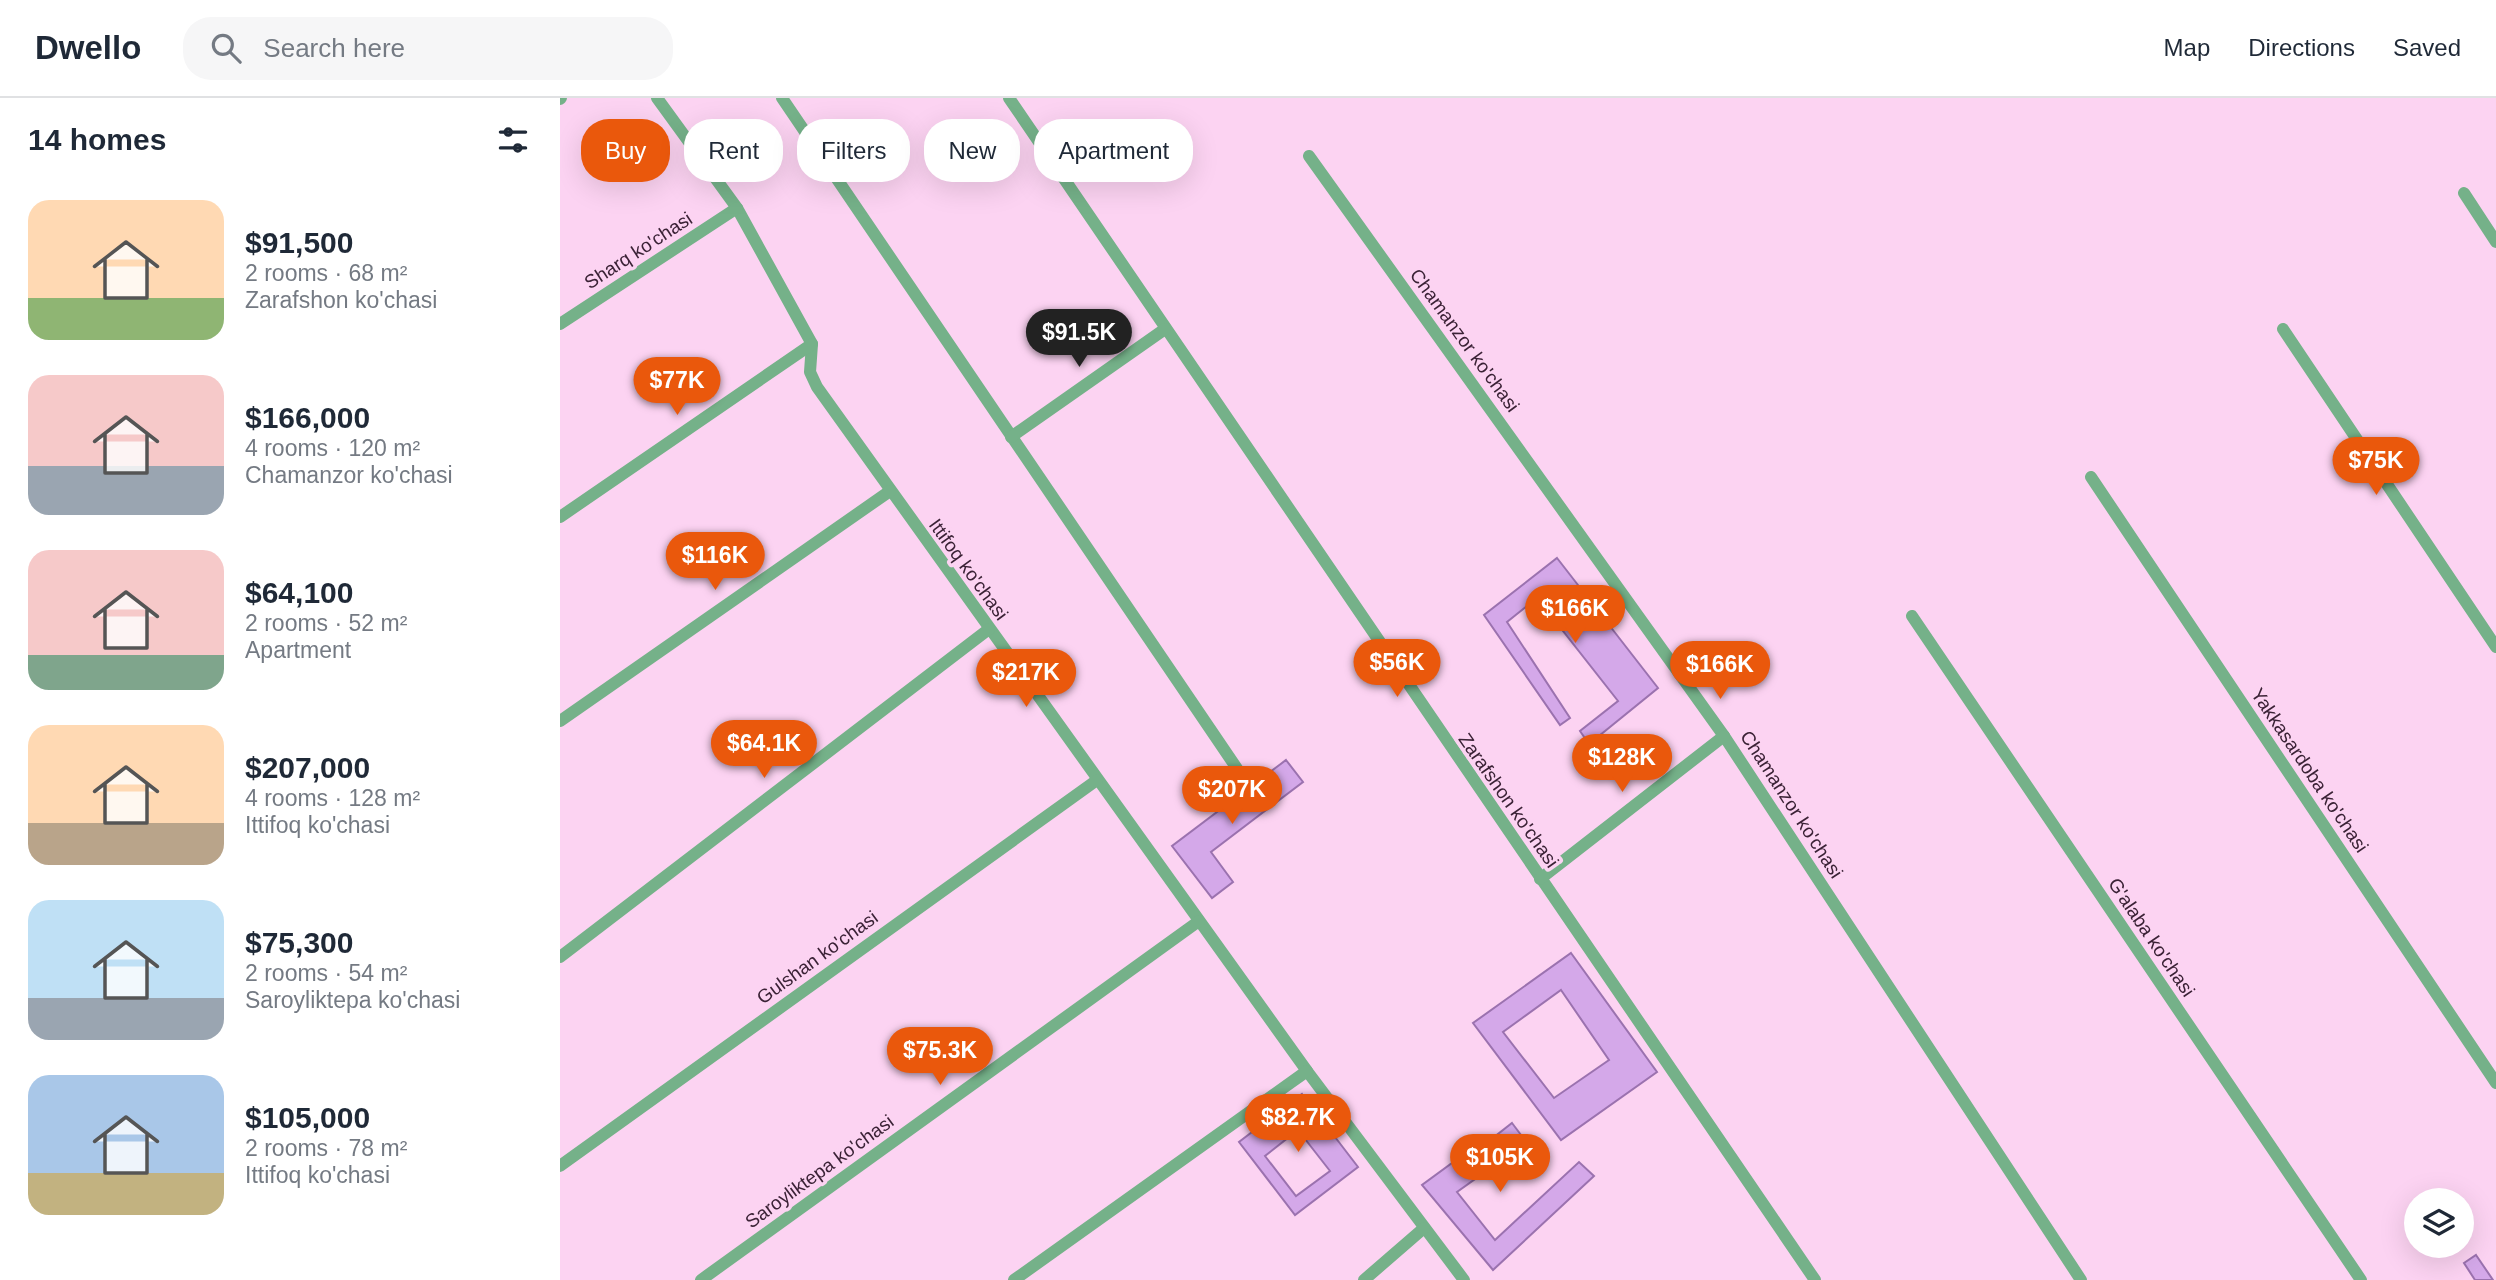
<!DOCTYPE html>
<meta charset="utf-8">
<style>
body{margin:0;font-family:Helvetica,sans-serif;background:#f6f6f7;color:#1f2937;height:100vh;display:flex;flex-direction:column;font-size:26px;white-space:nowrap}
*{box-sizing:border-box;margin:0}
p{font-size:23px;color:#747a83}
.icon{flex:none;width:38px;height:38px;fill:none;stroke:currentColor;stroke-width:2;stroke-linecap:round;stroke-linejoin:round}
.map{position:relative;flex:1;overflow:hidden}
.panel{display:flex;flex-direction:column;background:#fff;width:560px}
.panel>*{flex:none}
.guide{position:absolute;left:21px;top:21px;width:665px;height:63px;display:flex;gap:14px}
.fabs{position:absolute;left:1844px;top:1090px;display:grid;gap:14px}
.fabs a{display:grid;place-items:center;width:70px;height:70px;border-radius:50%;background:#fff;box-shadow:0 7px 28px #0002;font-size:35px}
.price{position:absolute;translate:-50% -60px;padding:0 16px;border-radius:24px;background:#ea580c;color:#fff;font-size:23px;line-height:46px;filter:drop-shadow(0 2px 4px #0008)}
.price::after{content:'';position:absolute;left:50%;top:42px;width:21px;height:16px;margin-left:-10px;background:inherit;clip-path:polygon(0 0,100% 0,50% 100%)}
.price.on{background:#222;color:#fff}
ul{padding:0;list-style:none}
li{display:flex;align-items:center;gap:21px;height:175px;padding:0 28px}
li span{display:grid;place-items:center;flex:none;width:196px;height:140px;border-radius:21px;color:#555}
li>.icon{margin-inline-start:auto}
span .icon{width:84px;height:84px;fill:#fffc;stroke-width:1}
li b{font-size:30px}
h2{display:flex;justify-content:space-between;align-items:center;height:84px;padding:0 28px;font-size:30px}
.pill{padding:0 24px;border-radius:28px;background:#fff;box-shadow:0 7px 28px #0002;font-size:24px;line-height:63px}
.pill.on{background:#ea580c;color:#fff}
header{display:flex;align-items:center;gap:42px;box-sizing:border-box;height:98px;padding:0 35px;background:#fff;border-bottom:2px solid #e0e1e3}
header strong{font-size:33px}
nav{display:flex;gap:38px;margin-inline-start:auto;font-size:24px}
.search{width:490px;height:63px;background:#f6f6f7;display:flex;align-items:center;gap:18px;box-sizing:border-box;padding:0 24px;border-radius:28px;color:#747a83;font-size:26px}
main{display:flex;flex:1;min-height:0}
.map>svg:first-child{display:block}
.building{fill:#d4a8e9;stroke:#9b72af;stroke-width:2;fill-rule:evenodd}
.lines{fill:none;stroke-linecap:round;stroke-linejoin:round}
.street{stroke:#75b189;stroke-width:12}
.labels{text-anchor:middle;stroke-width:7;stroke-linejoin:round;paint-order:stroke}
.street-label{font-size:19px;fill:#3b2236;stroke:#fcd3f2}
</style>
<header>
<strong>Dwello</strong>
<div class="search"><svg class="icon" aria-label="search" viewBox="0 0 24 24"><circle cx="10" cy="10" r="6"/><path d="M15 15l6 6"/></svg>Search here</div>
<nav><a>Map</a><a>Directions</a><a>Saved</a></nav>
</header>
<main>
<section class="panel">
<h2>14 homes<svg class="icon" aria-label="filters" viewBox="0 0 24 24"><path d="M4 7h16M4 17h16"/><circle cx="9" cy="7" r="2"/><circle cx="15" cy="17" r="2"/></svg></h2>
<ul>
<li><span style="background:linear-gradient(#ffd9b3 70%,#8fb573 0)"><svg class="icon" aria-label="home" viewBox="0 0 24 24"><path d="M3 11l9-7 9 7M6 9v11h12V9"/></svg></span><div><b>$91,500</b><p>2 rooms · 68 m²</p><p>Zarafshon ko'chasi</p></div></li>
<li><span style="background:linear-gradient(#f6c9c9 65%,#9aa5b1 0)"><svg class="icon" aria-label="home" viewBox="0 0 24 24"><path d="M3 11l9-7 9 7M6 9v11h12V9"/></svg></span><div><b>$166,000</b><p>4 rooms · 120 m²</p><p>Chamanzor ko'chasi</p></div></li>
<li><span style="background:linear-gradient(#f6c9c9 75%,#7fa58c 0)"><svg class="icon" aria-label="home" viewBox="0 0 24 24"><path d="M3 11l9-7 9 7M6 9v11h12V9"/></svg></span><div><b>$64,100</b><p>2 rooms · 52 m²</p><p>Apartment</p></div></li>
<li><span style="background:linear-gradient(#ffd9b3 70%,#b9a48a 0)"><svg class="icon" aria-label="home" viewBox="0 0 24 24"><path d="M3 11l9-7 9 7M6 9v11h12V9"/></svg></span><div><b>$207,000</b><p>4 rooms · 128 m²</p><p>Ittifoq ko'chasi</p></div></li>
<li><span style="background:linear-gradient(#bfe0f5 70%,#9aa5b1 0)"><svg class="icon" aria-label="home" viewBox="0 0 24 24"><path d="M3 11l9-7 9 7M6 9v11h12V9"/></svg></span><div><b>$75,300</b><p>2 rooms · 54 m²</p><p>Saroyliktepa ko'chasi</p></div></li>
<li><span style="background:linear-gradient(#a9c7e8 70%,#c2b280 0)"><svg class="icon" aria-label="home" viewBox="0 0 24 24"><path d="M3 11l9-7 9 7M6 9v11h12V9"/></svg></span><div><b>$105,000</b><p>2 rooms · 78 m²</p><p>Ittifoq ko'chasi</p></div></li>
</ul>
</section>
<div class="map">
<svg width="1936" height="1182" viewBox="0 0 1936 1182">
<rect width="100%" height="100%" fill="#fcd3f2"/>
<g class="building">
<polygon points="997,460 1098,590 1029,646 1020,633 1058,603 977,500 947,524 1010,620 1000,627 924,517"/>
<polygon points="726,662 743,684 651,754 673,784 652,800 612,748"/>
<path d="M1011,855l86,119 -96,68 -88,-117zM1001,892l48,70 -55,38 -51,-66z"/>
<path d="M742,996l56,73 -63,48 -56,-73zM738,1032l32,41 -34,25 -31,-40z"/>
<polygon points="952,1025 976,1057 945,1081 935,1067 897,1094 935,1142 1019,1064 1034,1078 933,1172 862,1087 903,1057 906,1061"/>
<polygon points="1916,1157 1933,1182 1915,1182 1904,1165"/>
</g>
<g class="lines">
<g class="street">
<polyline points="97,0 177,110 252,246 250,274 257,289 747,973 904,1182"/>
<polyline points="222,0 680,675"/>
<polyline points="449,0 1255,1182"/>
<polyline points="0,1 1,0"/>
<polyline points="749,58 1164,638 1521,1182"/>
<polyline points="1904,95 1936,144"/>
<polyline points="0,226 177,110"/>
<polyline points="1723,231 1936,549"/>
<polyline points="451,339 605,231"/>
<polyline points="1531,379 1936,985"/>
<polyline points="0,419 252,246"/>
<polyline points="1352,518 1801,1182"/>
<polyline points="0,623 330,393"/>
<polyline points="980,781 1164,638"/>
<polyline points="0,859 429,531"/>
<polyline points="0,1068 537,682"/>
<polyline points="141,1182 639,823"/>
<polyline points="454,1182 747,973"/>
<polyline points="804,1182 864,1130"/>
</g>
</g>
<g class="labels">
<g class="street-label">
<text transform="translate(78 152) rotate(-33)" y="7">Sharq ko'chasi</text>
<text transform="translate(905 242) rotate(54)" y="7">Chamanzor ko'chasi</text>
<text transform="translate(409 471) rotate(54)" y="7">Ittifoq ko'chasi</text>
<text transform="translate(1750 672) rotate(56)" y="7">Yakkasardoba ko'chasi</text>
<text transform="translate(949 702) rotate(55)" y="7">Zarafshon ko'chasi</text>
<text transform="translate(1232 706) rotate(57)" y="7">Chamanzor ko'chasi</text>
<text transform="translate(1592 839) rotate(56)" y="7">G'alaba ko'chasi</text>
<text transform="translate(257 859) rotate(-36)" y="7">Gulshan ko'chasi</text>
<text transform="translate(259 1073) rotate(-36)" y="7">Saroyliktepa ko'chasi</text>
</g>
</g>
</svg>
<div class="fabs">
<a><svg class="icon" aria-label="layers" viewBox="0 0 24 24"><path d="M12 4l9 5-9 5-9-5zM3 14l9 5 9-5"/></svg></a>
</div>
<b class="price on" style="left:519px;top:271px">$91.5K</b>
<b class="price" style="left:117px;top:319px">$77K</b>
<b class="price" style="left:1816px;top:399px">$75K</b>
<b class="price" style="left:155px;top:494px">$116K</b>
<b class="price" style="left:1015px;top:547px">$166K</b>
<b class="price" style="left:837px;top:601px">$56K</b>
<b class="price" style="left:1160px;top:603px">$166K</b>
<b class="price" style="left:466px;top:611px">$217K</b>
<b class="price" style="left:204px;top:682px">$64.1K</b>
<b class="price" style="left:1062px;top:696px">$128K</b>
<b class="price" style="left:672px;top:728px">$207K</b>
<b class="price" style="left:380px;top:989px">$75.3K</b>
<b class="price" style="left:738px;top:1056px">$82.7K</b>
<b class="price" style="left:940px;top:1096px">$105K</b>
<div class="guide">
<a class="pill on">Buy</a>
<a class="pill">Rent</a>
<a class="pill">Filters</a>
<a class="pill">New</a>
<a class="pill">Apartment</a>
</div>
</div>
</main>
